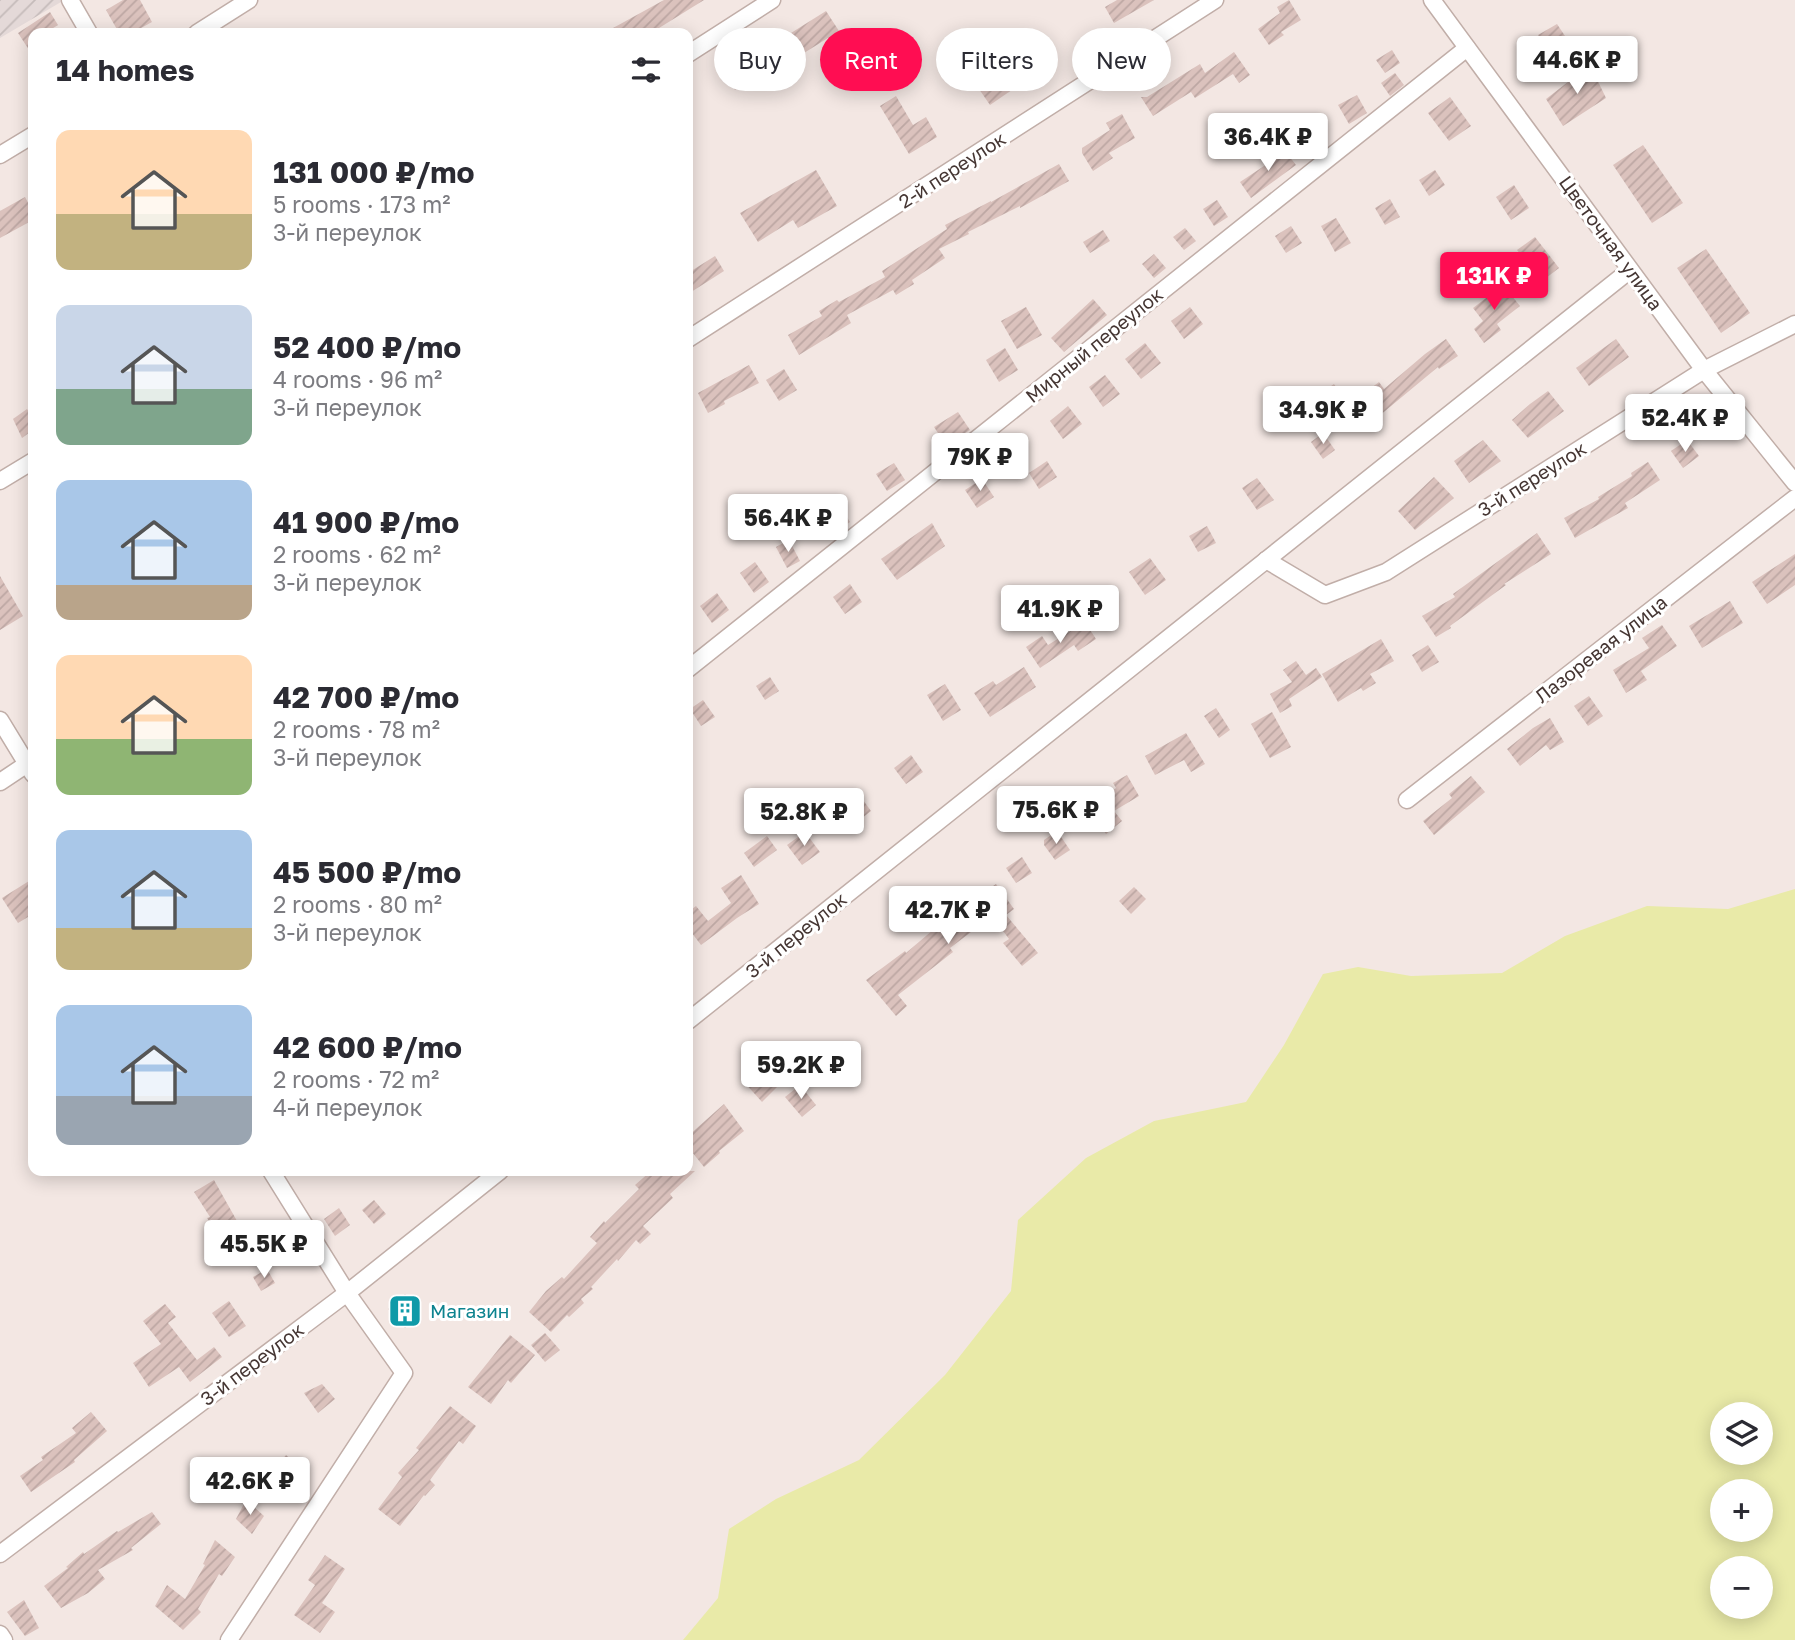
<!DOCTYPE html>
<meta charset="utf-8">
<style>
body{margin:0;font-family:"Golos Text",sans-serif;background:#f7f7f7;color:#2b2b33;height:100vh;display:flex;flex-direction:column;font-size:26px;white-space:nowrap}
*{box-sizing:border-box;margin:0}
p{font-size:23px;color:#7c7c81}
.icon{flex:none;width:38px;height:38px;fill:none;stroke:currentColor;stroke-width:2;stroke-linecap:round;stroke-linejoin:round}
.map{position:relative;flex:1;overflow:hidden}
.panel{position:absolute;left:28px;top:28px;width:665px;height:1148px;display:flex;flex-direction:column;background:#fff;border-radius:14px;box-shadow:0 4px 18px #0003}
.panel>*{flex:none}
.top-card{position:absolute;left:714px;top:28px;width:665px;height:63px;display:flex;gap:14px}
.controls{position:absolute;left:1710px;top:1402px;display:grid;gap:14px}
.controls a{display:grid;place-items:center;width:63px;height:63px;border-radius:50%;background:#fff;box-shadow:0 4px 18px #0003;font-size:35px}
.price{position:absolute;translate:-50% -60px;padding:0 16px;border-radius:7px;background:#fff;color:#222;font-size:23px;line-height:46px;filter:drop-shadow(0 2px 4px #0008)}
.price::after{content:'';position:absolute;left:50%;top:42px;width:21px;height:16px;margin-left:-10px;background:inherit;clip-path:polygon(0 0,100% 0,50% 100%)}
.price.current{background:#ff0d52;color:#fff}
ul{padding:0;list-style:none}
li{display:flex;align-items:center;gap:21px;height:175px;padding:0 28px}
li span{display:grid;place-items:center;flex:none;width:196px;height:140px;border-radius:14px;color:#555}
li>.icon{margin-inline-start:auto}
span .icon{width:84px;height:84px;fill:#fffc;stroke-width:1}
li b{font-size:30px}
h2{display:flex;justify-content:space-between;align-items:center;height:84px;padding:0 28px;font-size:30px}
.tag{padding:0 24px;border-radius:32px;background:#fff;box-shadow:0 4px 18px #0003;font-size:24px;line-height:63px}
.tag.current{background:#ff0d52;color:#fff}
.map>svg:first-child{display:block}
.industrial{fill:url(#industrial-furrows)}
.grass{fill:#e9eaa8;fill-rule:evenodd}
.building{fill:url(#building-hatch)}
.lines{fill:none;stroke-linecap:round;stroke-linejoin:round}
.street-casing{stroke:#c1aea8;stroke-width:19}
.street{stroke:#fff;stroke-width:16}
.labels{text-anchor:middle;stroke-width:6;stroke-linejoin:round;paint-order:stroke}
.street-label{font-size:19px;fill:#453633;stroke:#fff}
.culture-label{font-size:19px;fill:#0d838f;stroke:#fff;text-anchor:start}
</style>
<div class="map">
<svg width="1795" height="1640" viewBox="0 0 1795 1640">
<defs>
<pattern id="industrial-furrows" width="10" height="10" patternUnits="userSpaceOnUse" patternTransform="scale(1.75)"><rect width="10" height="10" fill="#e4d9d8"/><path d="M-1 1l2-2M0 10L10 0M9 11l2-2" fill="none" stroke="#c5bbba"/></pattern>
<pattern id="building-hatch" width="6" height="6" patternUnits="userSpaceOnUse" patternTransform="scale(1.75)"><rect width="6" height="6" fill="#dbc2bd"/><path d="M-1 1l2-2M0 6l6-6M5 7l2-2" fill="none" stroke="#bda7a3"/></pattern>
</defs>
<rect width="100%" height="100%" fill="#f3e7e3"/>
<polygon class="industrial" points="0,0 60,0 61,2 0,38"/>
<path class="grass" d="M1795,889v751h-1112l35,-42 11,-69 47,-30 83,-39 86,-85 66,-84 7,-71 68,-62 68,-37 92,-19 38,-57 39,-71 35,-7 53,9 91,-3 63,-37 82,-30 81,3zM1722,1414h38v38h-38zM1722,1491h38v39h-38zM1722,1568h38v38h-38z"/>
<g class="building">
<polygon points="123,0 140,0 152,22 132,33 119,33 106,10"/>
<polygon points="664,0 704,0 651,33 604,33"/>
<polygon points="1117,0 1154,0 1114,23 1105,7"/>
<polygon points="1289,0 1301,20 1281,32 1284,35 1269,45 1258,29 1280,13 1277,7"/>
<polygon points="826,11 839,31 804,53 791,33"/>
<polygon points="50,12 58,25 45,33 33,33 33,56 18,33"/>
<polygon points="1557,24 1569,42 1551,53 1538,35"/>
<polygon points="752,48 766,71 735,90 721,67"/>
<polygon points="1392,50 1400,63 1385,73 1376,60"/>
<polygon points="1234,52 1250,75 1239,83 1233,74 1195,98 1191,92 1153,116 1141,97 1147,97 1200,64 1205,73"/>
<polygon points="1032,56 1041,70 990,105 979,89"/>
<polygon points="1590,65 1606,98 1563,126 1546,99"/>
<polygon points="1395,73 1404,85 1390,96 1381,83"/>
<polygon points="1357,95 1367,113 1349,124 1338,105"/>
<polygon points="896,96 913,125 926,117 937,137 909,154 880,106"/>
<polygon points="1450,97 1471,126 1449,141 1428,113"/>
<polygon points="1122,114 1135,138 1109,153 1113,158 1093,171 1082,153 1082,148 1110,130 1106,123"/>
<polygon points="1643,145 1683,203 1652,223 1613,165"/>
<polygon points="1282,147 1296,165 1251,198 1240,182 1273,160 1270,157"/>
<polygon points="1059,164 1069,181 1020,208 1020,206 968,232 969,234 939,249 945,258 912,280 914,284 896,295 893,290 847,315 851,323 799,355 788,335 822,316 819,311 837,300 839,302 885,277 882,271 947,229 945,225 991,201 991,202"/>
<polygon points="816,170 837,206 798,228 793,220 758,242 740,213"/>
<polygon points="1435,170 1445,185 1429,196 1419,180"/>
<polygon points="1514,185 1529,208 1511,220 1496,197"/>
<polygon points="25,197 33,212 33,220 0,238 0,211"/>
<polygon points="1390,199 1400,217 1385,225 1375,208"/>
<polygon points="1217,200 1228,217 1214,226 1203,209"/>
<polygon points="1336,218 1351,243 1335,252 1321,226"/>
<polygon points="1291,226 1302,243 1286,253 1275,236"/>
<polygon points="1185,228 1196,241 1184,250 1173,237"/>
<polygon points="1103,230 1110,241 1090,253 1083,242"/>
<polygon points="1535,237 1559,268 1542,281 1517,250"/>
<polygon points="1706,249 1750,313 1721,333 1677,268"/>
<polygon points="1154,254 1166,268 1154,278 1142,264"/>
<polygon points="715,256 724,271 688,294 688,273"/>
<polygon points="1503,285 1520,306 1497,324 1501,330 1484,343 1474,329 1483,321 1473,308"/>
<polygon points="1093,299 1107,315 1064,352 1051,338"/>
<polygon points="1026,307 1042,335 1017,349 1001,321"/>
<polygon points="1190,307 1203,324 1184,339 1171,321"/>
<polygon points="1446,339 1458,356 1439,369 1438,367 1379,416 1363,394 1379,382 1384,389 1425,354"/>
<polygon points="1616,339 1629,357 1589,386 1576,368"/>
<polygon points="1145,343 1161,363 1141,379 1125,359"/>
<polygon points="1005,348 1018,370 999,382 986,360"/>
<polygon points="749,365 759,383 724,401 725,404 708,413 698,393"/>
<polygon points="784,369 797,390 779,401 766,380"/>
<polygon points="1105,375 1120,394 1103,407 1089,387"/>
<polygon points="1334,384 1347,404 1334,413 1321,393"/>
<polygon points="1548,391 1564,411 1528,438 1512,420 1530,404"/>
<polygon points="1068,406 1082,424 1063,439 1050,421"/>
<polygon points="27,409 33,417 33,430 22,438 13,419"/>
<polygon points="958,412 970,430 946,445 934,427"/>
<polygon points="1323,433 1335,450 1323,459 1311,442"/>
<polygon points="1483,440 1501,461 1469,483 1454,461"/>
<polygon points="1687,440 1699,456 1683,468 1671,451"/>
<polygon points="1047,461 1057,477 1039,489 1029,473"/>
<polygon points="1648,462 1660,480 1625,503 1628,508 1575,538 1564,518 1599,499 1598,497 1632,476 1631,473"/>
<polygon points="894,463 905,480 887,491 876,474"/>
<polygon points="1434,477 1454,498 1415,530 1398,511"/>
<polygon points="1257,478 1274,500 1257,510 1242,488"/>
<polygon points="982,479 994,497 977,508 965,490"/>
<polygon points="839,505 850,522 834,533 822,516"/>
<polygon points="932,523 945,546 897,580 881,559"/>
<polygon points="1207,526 1216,543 1198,552 1189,536"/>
<polygon points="1537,533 1551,554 1504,584 1506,585 1450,626 1451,628 1436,637 1422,616 1455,597 1453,594"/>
<polygon points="789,540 800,561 787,568 776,547"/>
<polygon points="1795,554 1795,585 1767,604 1752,582"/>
<polygon points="1150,558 1166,580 1145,595 1129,572"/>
<polygon points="755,562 769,582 754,593 740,573"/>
<polygon points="0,576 23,616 0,630"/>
<polygon points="850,584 862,602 845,614 833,597"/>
<polygon points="717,593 729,610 712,623 700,606"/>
<polygon points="1730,601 1743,623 1702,648 1689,626"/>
<polygon points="1085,622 1096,639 1078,651 1074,645 1040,668 1026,647 1042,636 1048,645"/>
<polygon points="1662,625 1677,646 1641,671 1647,680 1626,693 1613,670 1649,648 1642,638"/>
<polygon points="1381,639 1394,661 1370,674 1376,683 1363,691 1361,688 1338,702 1322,674"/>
<polygon points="1428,645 1439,662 1422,672 1412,655"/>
<polygon points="1296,661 1306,675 1316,668 1322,677 1289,699 1292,706 1280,713 1270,694 1292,682 1283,670"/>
<polygon points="1024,667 1036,687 990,717 974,693 993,681 996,685"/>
<polygon points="770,677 779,691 765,700 756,686"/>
<polygon points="945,684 961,710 943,721 927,695"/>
<polygon points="1589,696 1603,716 1588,726 1574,706"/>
<polygon points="703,700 715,717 701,726 690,709"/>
<polygon points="1216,708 1230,730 1219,738 1204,716"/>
<polygon points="1272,712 1291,747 1270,758 1251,724"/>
<polygon points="1550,718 1564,742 1550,750 1546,745 1520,766 1507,749 1533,728"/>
<polygon points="1186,733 1205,764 1191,772 1184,760 1155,775 1145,756"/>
<polygon points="911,755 923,772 906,784 894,768"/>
<polygon points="1127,775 1139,796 1114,811 1122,821 1106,834 1088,808 1116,788 1113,783"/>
<polygon points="1471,776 1485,792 1434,835 1423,821 1452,798 1449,794"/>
<polygon points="860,796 871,811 857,822 845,807"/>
<polygon points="1057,831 1070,850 1055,860 1044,845 1044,840"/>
<polygon points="805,832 820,852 802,865 787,845"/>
<polygon points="767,836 777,850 754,867 744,853"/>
<polygon points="1022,857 1032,873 1016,883 1006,868"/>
<polygon points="741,875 759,904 737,918 701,945 688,928 688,912 696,906 708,921 731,903 721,888"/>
<polygon points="29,881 33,888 33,914 18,923 2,898"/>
<polygon points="996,884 1014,909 1006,915 1038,953 1022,966 1003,943 1009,939 992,916 950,948 953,952 898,995 907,1006 896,1016 866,980 905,951 906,953 947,918"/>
<polygon points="1134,887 1146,899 1131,914 1119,901"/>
<polygon points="759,1068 777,1087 762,1102 744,1082"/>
<polygon points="800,1085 816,1105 802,1117 785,1097"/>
<polygon points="724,1104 744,1131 719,1151 720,1153 704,1167 688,1147 688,1136"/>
<polygon points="651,1171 695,1171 670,1194 673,1198 643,1226 651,1234 640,1244 636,1240 618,1261 617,1259 591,1287 593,1289 581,1299 584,1303 569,1317 567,1315 551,1332 529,1312 546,1291 562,1277 564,1279 597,1243 590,1237 604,1221 605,1223 639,1189 635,1185"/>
<polygon points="214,1180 237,1221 216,1233 207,1218 210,1217 194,1192"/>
<polygon points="374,1200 386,1214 374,1224 362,1210"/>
<polygon points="339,1208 350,1225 335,1236 324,1219"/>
<polygon points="267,1269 275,1283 261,1291 253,1277"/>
<polygon points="405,1294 421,1314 405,1328 388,1309"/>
<polygon points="229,1301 246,1326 229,1337 212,1313"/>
<polygon points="165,1304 176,1317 168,1323 197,1360 214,1347 222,1357 190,1382 179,1367 149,1387 133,1363 161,1344 143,1321"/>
<polygon points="545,1333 560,1350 545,1362 531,1345"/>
<polygon points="510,1335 535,1355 511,1383 508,1380 491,1404 468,1387"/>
<polygon points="322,1384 335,1399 318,1413 304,1393"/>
<polygon points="450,1406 476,1426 463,1444 459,1441 430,1480 435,1485 425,1496 424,1495 400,1526 378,1509 402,1477 398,1473 419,1450 416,1448"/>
<polygon points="91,1412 107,1431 74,1460 75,1462 31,1492 20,1476 43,1460 41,1457 76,1433 72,1428"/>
<polygon points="286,1455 302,1469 288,1486 271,1473"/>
<polygon points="246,1500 264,1516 252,1534 236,1519"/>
<polygon points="152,1512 161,1524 131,1548 133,1550 98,1570 105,1579 88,1593 61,1608 44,1586 68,1568 66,1567 83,1552 84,1554 117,1531 118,1532"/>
<polygon points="215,1540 235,1557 222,1576 219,1574 198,1609 201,1612 183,1630 155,1606 167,1585 185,1599 205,1565 203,1564"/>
<polygon points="325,1555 345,1569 322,1603 335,1612 320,1633 294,1615 315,1585 308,1580"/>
<polygon points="24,1600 39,1628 25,1636 7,1612"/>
</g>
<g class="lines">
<defs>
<g id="street">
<polyline points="70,0 89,33"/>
<polyline points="1432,0 1704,370 1795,483"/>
<polyline points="197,33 249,0"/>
<polyline points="688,54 772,0"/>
<polyline points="0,155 33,135"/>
<polyline points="688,339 1215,0"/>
<polyline points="0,481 33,461"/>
<polyline points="1266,560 1325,595 1386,572 1704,370 1795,324"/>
<polyline points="688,669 1467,48"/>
<polyline points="0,720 33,774"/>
<polyline points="0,782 33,760"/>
<polyline points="1407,800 1795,498"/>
<polyline points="688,1021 1630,270"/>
<polyline points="0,1554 347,1293 500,1171"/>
<polyline points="0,1634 4,1640"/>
<polyline points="229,1640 404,1373 347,1293 271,1171"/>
</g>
</defs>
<use href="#street" class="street-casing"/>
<use href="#street" class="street"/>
</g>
<defs>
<symbol id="building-square" viewBox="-11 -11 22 22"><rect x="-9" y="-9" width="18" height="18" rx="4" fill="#0f9aa8" stroke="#fff"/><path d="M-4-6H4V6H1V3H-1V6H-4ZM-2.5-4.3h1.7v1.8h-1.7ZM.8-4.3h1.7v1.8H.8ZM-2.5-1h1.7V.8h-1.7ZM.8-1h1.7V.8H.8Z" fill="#fff"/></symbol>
</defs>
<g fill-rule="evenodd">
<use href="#building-square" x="386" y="1292" width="38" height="38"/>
</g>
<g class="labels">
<g class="street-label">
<text transform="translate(952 170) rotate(-33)" y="7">2-й переулок</text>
<text transform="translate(1611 243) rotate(54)" y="7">Цветочная улица</text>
<text transform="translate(1094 345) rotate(-39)" y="7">Мирный переулок</text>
<text transform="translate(1532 479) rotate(-32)" y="7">3-й переулок</text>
<text transform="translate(1601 649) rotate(-38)" y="7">Лазоревая улица</text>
<text transform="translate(796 935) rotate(-39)" y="7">3-й переулок</text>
<text transform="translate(252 1364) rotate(-37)" y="7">3-й переулок</text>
</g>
<g class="culture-label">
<text x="430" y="1318">Магазин</text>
</g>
</g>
</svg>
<div class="controls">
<a><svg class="icon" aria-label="layers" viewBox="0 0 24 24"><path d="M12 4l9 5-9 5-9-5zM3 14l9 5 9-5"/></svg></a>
<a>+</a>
<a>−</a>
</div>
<b class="price" style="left:1577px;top:96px">44.6K ₽</b>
<b class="price" style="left:1268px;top:173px">36.4K ₽</b>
<b class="price current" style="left:1494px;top:312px">131K ₽</b>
<b class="price" style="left:1323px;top:446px">34.9K ₽</b>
<b class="price" style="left:1685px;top:454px">52.4K ₽</b>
<b class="price" style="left:980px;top:493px">79K ₽</b>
<b class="price" style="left:788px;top:554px">56.4K ₽</b>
<b class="price" style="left:1060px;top:645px">41.9K ₽</b>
<b class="price" style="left:1056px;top:846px">75.6K ₽</b>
<b class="price" style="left:804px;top:848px">52.8K ₽</b>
<b class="price" style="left:948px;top:946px">42.7K ₽</b>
<b class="price" style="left:801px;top:1101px">59.2K ₽</b>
<b class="price" style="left:264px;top:1280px">45.5K ₽</b>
<b class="price" style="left:250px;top:1517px">42.6K ₽</b>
<div class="top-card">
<a class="tag">Buy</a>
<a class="tag current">Rent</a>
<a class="tag">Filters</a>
<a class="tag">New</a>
</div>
<section class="panel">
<h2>14 homes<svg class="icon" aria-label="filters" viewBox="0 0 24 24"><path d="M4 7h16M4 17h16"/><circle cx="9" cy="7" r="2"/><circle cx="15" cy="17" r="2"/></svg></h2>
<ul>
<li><span style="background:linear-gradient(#ffd9b3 60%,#c2b280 0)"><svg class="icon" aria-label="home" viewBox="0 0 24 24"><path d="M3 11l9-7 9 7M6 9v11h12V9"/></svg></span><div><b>131 000 ₽/mo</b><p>5 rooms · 173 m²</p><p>3-й переулок</p></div></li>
<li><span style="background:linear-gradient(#c9d6e8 60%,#7fa58c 0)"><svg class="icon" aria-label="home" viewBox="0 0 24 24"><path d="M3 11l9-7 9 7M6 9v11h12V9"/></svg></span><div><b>52 400 ₽/mo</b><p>4 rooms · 96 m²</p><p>3-й переулок</p></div></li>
<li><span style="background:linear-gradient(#a9c7e8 75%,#b9a48a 0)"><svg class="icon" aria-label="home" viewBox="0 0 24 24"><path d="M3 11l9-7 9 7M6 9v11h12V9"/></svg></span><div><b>41 900 ₽/mo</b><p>2 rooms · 62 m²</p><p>3-й переулок</p></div></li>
<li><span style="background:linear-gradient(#ffd9b3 60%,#8fb573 0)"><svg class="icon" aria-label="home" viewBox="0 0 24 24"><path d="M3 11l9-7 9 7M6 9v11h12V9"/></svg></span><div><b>42 700 ₽/mo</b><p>2 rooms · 78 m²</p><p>3-й переулок</p></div></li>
<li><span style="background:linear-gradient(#a9c7e8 70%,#c2b280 0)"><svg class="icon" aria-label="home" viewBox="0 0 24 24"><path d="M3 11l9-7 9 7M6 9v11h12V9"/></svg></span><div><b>45 500 ₽/mo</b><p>2 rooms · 80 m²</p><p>3-й переулок</p></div></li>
<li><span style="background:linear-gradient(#a9c7e8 65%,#9aa5b1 0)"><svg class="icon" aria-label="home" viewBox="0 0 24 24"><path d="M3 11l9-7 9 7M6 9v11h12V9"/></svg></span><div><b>42 600 ₽/mo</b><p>2 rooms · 72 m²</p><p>4-й переулок</p></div></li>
</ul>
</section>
</div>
